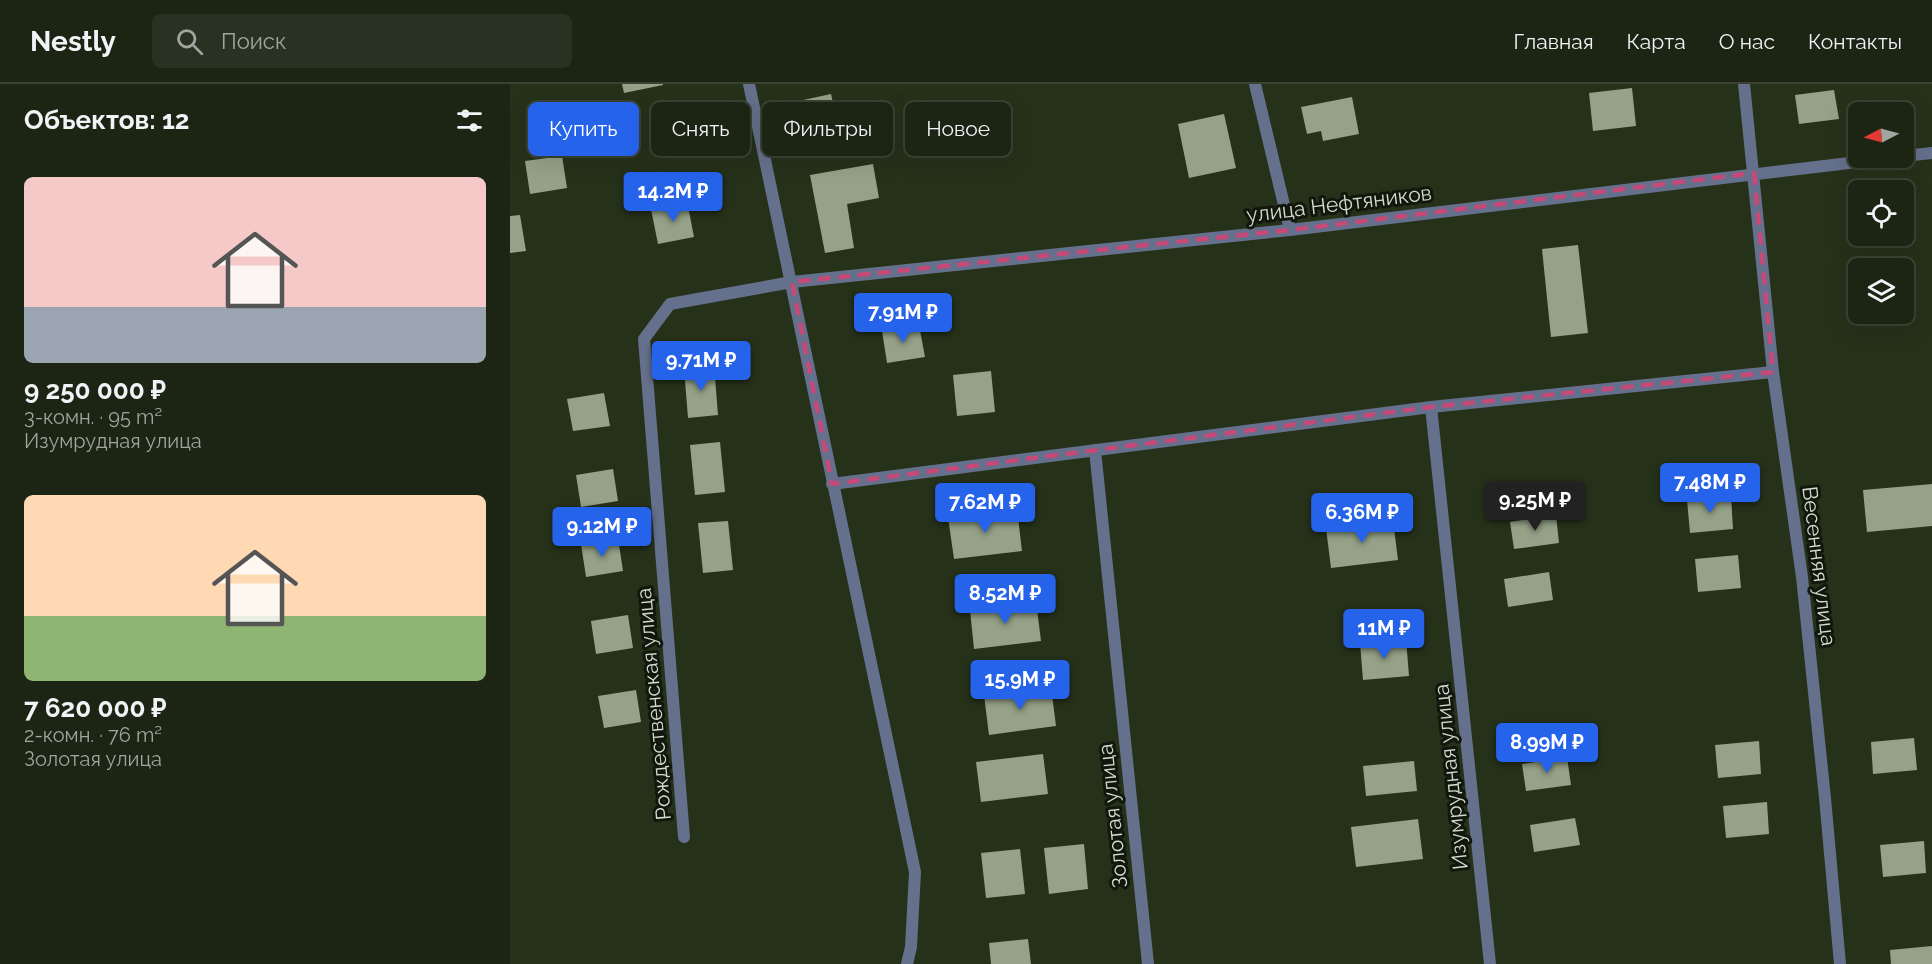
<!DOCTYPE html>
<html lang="ru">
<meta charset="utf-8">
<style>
body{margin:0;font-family:Raleway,sans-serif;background:#293122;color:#f1f3f6;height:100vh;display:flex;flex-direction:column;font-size:22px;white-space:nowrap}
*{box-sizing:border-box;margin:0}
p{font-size:20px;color:#a0a5a0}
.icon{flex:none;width:33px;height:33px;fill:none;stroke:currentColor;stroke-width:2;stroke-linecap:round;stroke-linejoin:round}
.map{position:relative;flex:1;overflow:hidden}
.side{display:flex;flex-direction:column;background:#1c2514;width:510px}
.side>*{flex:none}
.top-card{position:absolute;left:18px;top:18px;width:570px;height:54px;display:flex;gap:12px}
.needle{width:39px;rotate:264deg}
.controls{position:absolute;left:1338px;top:18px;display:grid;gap:12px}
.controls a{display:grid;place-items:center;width:66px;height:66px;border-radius:9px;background:#1c2514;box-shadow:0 6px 24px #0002,0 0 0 2px #3a4234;font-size:30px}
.price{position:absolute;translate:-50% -51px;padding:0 14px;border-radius:6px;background:#2563eb;color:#fff;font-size:20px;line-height:39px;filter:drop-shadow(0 2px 3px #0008)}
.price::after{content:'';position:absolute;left:50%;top:36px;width:18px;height:14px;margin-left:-9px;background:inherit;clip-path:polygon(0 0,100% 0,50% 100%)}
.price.selected{background:#222;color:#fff}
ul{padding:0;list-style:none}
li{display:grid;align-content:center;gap:12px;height:318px;padding:0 24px}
li span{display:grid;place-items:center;height:186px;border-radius:9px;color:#555}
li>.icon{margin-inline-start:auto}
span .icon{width:108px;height:108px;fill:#fffc;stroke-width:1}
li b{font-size:26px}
h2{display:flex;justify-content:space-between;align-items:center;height:72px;padding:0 24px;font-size:26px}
.pill{padding:0 21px;border-radius:9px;background:#1c2514;box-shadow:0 6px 24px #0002,0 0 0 2px #3a4234;font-size:21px;line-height:54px}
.pill.selected{background:#2563eb;color:#fff}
header{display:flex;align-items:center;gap:36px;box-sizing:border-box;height:84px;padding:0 30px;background:#1c2514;border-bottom:2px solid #3a4234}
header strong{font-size:28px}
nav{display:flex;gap:33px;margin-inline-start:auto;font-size:21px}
.search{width:420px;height:54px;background:#293122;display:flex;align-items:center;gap:15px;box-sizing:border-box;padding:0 21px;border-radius:9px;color:#a0a5a0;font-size:22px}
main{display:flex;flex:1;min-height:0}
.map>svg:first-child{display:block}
.building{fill:#95a287}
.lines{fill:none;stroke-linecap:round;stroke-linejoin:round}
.street{stroke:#65708c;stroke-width:12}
.marked{fill:none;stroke:#c64977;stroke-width:4.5;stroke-dasharray:12 8;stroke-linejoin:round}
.labels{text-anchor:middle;stroke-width:6;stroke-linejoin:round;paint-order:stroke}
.street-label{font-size:21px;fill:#d3dbcc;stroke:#12170d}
</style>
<header>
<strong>Nestly</strong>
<div class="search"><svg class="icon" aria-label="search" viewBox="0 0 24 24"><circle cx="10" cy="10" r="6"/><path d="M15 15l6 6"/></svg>Поиск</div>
<nav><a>Главная</a><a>Карта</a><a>О нас</a><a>Контакты</a></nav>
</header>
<main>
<section class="side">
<h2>Объектов: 12<svg class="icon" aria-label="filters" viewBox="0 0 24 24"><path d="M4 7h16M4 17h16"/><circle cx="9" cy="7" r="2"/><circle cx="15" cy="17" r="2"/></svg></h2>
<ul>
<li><span style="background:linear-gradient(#f6c9c9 70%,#9aa5b1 0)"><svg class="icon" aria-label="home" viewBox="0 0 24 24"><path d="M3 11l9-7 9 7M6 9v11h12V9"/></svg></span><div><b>9 250 000 ₽</b><p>3-комн. · 95 m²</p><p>Изумрудная улица</p></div></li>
<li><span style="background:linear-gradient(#ffd9b3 65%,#8fb573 0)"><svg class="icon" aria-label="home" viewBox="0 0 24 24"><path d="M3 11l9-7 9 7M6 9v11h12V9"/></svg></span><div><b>7 620 000 ₽</b><p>2-комн. · 76 m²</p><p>Золотая улица</p></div></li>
</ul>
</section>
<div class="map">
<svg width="1422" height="880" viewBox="0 0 1422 880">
<rect width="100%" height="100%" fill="#26311a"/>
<g class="building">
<polygon points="112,0 153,0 153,1 114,9"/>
<polygon points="1122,4 1126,42 1083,47 1079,9"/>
<polygon points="1324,6 1329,35 1289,40 1285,11"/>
<polygon points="321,10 324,23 338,20 343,50 293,60 284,18"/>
<polygon points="842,13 849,50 813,57 811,47 797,50 791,23"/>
<polygon points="714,30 726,84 679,94 668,40"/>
<polygon points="52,72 57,104 20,110 15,77"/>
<polygon points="363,80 369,114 337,120 344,164 315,169 300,91"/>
<polygon points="177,117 184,153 148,160 141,125"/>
<polygon points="10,131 16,167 0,169 0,132"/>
<polygon points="1068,161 1078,249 1041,253 1032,165"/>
<polygon points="409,241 415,273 377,279 372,247"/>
<polygon points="204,281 208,331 178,334 174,284"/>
<polygon points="481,287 485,328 447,332 443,291"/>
<polygon points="94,309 100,342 63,347 57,315"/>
<polygon points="210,358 215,408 185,411 180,361"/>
<polygon points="103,385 108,417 71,423 66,391"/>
<polygon points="1422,400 1422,442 1357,448 1353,406"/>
<polygon points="1221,412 1223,445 1180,449 1177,416"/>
<polygon points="507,425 512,467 444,475 438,433"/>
<polygon points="1046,431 1049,459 1004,465 1000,438"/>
<polygon points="883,436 888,476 821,484 816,444"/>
<polygon points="218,437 223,486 193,489 188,439"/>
<polygon points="108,454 113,487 76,493 71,460"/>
<polygon points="1228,471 1231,504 1188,508 1185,475"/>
<polygon points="1039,488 1043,516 998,523 994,495"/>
<polygon points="526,517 531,557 464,565 460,526"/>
<polygon points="118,531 123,564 86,570 81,537"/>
<polygon points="896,555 899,592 853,596 850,559"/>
<polygon points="541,603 546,642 479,651 474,611"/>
<polygon points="126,606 131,638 94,644 88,612"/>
<polygon points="1404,654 1407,686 1363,690 1361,658"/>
<polygon points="1249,657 1251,690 1208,694 1205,661"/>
<polygon points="533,670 538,710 471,718 466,678"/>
<polygon points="1057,673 1061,701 1016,707 1012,680"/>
<polygon points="904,677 907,707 856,712 853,682"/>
<polygon points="1257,718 1259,750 1216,754 1213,722"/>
<polygon points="1065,734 1070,761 1024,768 1020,741"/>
<polygon points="908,735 913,775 846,783 841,743"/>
<polygon points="1414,757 1416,789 1373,793 1370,761"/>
<polygon points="574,760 578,805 539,810 534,764"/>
<polygon points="510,765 515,810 476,814 471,769"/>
<polygon points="518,855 521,880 481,880 479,859"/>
<polygon points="1422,862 1422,880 1381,880 1380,866"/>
</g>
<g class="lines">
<g class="street">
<polyline points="239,0 405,788 401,863 397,880"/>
<polyline points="745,0 780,146"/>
<polyline points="1234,0 1263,288 1292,493 1315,714 1330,880"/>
<polyline points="1394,72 1422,69"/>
<polyline points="921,323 980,880"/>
<polyline points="585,366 638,880"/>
<polyline points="322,400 921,323 1263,288"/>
<polyline points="174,753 134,255 160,220 282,198 780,146 1381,74"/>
</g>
</g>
<path class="marked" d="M1244,89l19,199 -342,35 -599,77 -40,-202 498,-52z"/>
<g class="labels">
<g class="street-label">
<text transform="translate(829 120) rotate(-7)" y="7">улица Нефтяников</text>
<text transform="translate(1309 482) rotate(83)" y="7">Весенняя улица</text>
<text transform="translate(144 620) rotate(-95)" y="7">Рождественская улица</text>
<text transform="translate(941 693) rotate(-96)" y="7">Изумрудная улица</text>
<text transform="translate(603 732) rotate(-96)" y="7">Золотая улица</text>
</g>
</g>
</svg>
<div class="controls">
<a><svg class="needle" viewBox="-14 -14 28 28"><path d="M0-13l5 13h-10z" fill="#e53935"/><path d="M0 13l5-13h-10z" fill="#a0a5a0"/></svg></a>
<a><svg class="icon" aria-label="locate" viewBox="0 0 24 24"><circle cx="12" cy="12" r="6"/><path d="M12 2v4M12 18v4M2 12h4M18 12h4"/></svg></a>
<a><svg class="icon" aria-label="layers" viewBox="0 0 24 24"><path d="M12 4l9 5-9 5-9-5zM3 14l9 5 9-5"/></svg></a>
</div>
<b class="price" style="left:163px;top:139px">14.2M ₽</b>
<b class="price" style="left:393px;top:260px">7.91M ₽</b>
<b class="price" style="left:191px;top:308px">9.71M ₽</b>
<b class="price" style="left:1200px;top:430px">7.48M ₽</b>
<b class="price selected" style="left:1025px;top:448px">9.25M ₽</b>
<b class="price" style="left:475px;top:450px">7.62M ₽</b>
<b class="price" style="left:852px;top:460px">6.36M ₽</b>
<b class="price" style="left:92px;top:474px">9.12M ₽</b>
<b class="price" style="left:495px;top:541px">8.52M ₽</b>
<b class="price" style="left:874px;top:576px">11M ₽</b>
<b class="price" style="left:510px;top:627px">15.9M ₽</b>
<b class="price" style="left:1037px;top:690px">8.99M ₽</b>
<div class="top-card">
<a class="pill selected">Купить</a>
<a class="pill">Снять</a>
<a class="pill">Фильтры</a>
<a class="pill">Новое</a>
</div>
</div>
</main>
